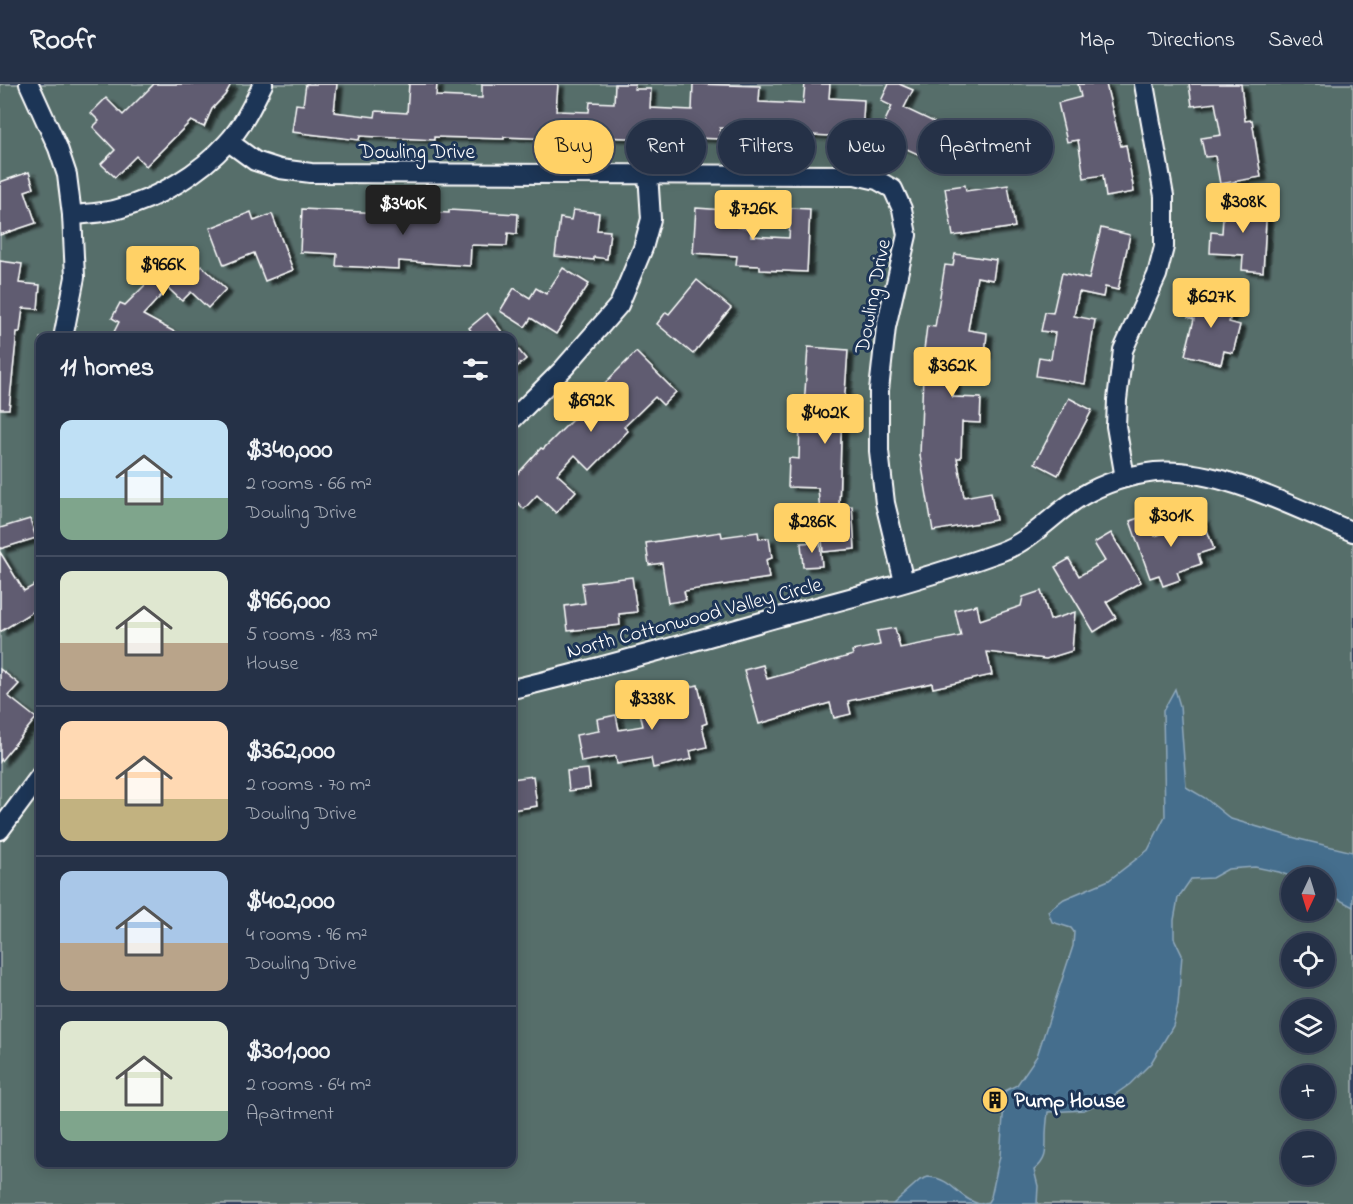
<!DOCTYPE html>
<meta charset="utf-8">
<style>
body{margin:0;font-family:"Indie Flower",sans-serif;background:#2d394e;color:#f1f3f6;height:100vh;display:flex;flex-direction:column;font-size:22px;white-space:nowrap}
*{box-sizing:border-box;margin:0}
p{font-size:20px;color:#a3a9b4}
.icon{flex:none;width:33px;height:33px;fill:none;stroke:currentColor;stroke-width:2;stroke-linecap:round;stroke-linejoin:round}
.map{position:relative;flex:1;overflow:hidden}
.panel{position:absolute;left:36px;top:249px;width:480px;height:834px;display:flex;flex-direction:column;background:#253147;border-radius:12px;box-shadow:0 3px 15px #0003,0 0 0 2px #424c60}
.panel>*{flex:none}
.top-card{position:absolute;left:534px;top:36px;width:570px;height:54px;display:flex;gap:12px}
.needle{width:39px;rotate:184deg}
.fabs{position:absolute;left:1281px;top:783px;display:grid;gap:12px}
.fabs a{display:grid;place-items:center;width:54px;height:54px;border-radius:50%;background:#253147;box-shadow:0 3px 15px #0003,0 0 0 2px #424c60;font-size:30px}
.price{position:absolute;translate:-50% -51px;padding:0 14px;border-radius:6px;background:#ffd166;color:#111;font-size:20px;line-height:39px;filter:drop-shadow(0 2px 3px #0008)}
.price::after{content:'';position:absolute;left:50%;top:36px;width:18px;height:14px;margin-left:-9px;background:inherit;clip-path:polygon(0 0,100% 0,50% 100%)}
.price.on{background:#222;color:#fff}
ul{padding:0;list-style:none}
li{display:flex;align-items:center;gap:18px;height:150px;padding:0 24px}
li+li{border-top:2px solid #424c60}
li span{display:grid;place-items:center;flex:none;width:168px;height:120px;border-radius:12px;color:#555}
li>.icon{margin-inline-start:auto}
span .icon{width:72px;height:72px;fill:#fffc;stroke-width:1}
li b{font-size:26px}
h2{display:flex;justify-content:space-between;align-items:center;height:72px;padding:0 24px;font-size:26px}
.tag{padding:0 21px;border-radius:27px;background:#253147;box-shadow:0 3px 15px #0003,0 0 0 2px #424c60;font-size:21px;line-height:54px}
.tag.on{background:#ffd166;color:#111}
header{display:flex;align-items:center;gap:36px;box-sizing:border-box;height:84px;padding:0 30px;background:#253147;border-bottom:2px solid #424c60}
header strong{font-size:28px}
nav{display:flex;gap:33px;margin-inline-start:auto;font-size:21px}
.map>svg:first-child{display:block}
.green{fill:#576e6b;stroke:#abb6b5;stroke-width:1.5;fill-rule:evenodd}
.water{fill:#456e8d;stroke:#8fa8bb;stroke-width:1.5}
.building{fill:#615c71;stroke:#fff;stroke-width:1.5;filter:url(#shadow)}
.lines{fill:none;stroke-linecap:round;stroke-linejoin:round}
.minor-casing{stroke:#fff;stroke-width:22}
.minor{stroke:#1d3557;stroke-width:18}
.labels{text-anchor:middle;stroke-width:6;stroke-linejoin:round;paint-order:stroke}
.street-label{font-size:21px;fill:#fff;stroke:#1d3557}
.poi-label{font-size:21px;font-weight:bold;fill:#fff;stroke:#1d3557;text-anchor:start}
</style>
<header>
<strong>Roofr</strong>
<nav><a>Map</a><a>Directions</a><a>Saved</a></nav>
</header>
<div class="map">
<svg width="1353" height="1120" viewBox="0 0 1353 1120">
<defs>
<filter id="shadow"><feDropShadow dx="6" dy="3.5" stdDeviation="1.5" flood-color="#0009"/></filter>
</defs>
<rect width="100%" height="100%" fill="#31415f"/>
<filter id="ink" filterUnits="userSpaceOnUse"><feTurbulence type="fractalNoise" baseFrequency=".0167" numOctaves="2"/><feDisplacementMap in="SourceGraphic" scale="12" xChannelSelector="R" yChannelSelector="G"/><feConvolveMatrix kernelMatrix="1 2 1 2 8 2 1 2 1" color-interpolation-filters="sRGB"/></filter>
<g filter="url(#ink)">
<path class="green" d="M0,0h1353v1120h-1353zM40,254h472v824h-472zM1292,794h32v32h-32zM1292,860h32v32h-32zM1292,926h32v32h-32zM1292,992h32v32h-32zM1292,1058h32v32h-32z"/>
<g class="water">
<path d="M1175,605l5,17 6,81 19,11 26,21 68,20 54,13v55l-28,-15 -1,-14 -32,-1 -13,-5 -24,-5 -27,2 -16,9 -21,1 -13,19 -4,22v18l8,17 -4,50 -5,21 -22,37 -21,21 -20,14 -26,12 -36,2c-1,8 -2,16 -2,24 0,15 1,24 -12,34l4,16 -1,18h-57l8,-2 3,-5 9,-41 5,-65 12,-6 20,-29 36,-110 1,-14 -3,-4 -19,-6 -4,-11 16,-12 45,-19 39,-30 17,-34 -2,-105z"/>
<path d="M928,1093c25,1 29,21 51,27h-86l27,-24z"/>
</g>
<g class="building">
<polygon points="154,0 231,0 225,11 212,25 204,43 191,37 146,82 136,72 115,93 101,80 115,66 93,43 99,37 91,29 106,14 123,31"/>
<polygon points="306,0 337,0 334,28 375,33 376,27 407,29 409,0 437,0 436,12 482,14 482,0 558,0 556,27 589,28 590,18 614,19 615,0 635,0 634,5 651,5 650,24 692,26 693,0 760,2 759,18 803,20 805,0 830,0 829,14 864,16 862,54 781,49 780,55 746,54 747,45 720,44 720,55 649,52 649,55 578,52 578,56 504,53 504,55 434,53 434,56 360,52 359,56 292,48 296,20 303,21"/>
<polygon points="889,0 899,0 913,6 904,24 934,38 920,71 878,52 892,22 881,17"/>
<polygon points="1078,0 1106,0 1121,62 1126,61 1134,108 1106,113 1103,91 1084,94 1078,56 1067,58 1058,19 1081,13"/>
<polygon points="1189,0 1241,0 1245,37 1252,36 1261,93 1220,100 1215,72 1205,73 1201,54 1221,51 1215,19 1192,22"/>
<polygon points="29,88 34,104 25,107 36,139 0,151 0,98"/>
<polygon points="965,101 966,107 1008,101 1015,143 953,152 945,104"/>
<polygon points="1224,118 1267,120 1263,188 1242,186 1243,171 1210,169 1211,148 1222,149"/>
<polygon points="696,124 739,127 738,143 751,144 751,152 789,154 791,124 810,125 807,188 760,186 760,182 736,181 737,172 693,169"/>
<polygon points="302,125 382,129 382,126 449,129 449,126 518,130 517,150 508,149 507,162 471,161 470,182 399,177 399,185 336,182 337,170 300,168"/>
<polygon points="573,126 599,129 597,146 610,147 607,175 594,173 594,176 555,172 560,134 571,136"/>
<polygon points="251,128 254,137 272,130 293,186 265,197 254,169 224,181 210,144"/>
<polygon points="1101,144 1130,151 1118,206 1105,203 1103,213 1079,208 1074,232 1095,236 1085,300 1036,292 1039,273 1051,275 1055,249 1041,247 1045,228 1053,229 1062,189 1089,195"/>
<polygon points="162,164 192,193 202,182 226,205 208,224 191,208 182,217 168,204 143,231 186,254 111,254 119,238 112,234 120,219 125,221 149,197 139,187"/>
<polygon points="955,170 996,176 993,196 977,193 968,246 987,249 985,271 958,268 953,313 981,314 980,339 962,338 961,374 957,374 964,413 991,408 996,436 933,447 920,371 923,291 921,290 927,242 935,243 945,181 953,182"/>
<polygon points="0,177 22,180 19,199 40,201 38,225 23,224 20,248 17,248 9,325 0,325"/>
<polygon points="563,184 589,200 556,250 531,234 525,243 500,227 514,204 530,214 536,204 546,210"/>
<polygon points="697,196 731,224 693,270 657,240 666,228 669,230"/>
<polygon points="1208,203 1221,206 1216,223 1232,227 1229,238 1240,241 1233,269 1224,267 1221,280 1185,271 1194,235 1188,233 1193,214 1205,217"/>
<polygon points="487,229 507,254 476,254 469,244"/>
<polygon points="512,258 526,275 512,287"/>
<polygon points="808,263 848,266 844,323 842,323 839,423 852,422 855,465 823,468 818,404 788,403 789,374 799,375 800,338 803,338"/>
<polygon points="636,268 676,308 663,321 655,313 624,343 628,347 590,386 575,371 557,390 576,407 556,429 537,411 524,425 512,413 512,396 541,364 543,365 606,302 604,300"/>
<polygon points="1069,314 1092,326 1058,391 1035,379"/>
<polygon points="1147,431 1155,452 1203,435 1214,465 1198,470 1201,480 1177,488 1180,496 1163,502 1159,491 1150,494 1130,437"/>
<polygon points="30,435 36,454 0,465 0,444"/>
<polygon points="721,448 722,453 758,448 759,455 769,454 772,474 766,476 769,494 684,507 686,516 668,519 662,479 649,481 646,459"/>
<polygon points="1111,449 1141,498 1106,518 1116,534 1094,548 1055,483 1069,475 1079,492 1105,477 1094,459"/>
<polygon points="820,458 822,482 803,483 801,459"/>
<polygon points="0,468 24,507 40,498 40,523 0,548"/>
<polygon points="632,493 637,528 619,530 620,541 568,547 565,522 585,519 582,499"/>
<polygon points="1041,507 1050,536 1075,528 1072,567 1046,575 987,568 992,591 933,604 932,599 848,617 851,630 834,634 830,619 759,640 744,586 763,581 767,595 853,571 852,567 880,561 877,547 895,544 900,564 961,552 955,526 977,521 980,536 1021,522 1023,513"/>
<polygon points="0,585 19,600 8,612 36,634 0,678"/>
<polygon points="698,601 707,639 702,641 707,663 690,667 692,675 653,684 651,674 617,680 616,672 581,678 576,651 599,647 597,635 616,631 619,646 643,642 637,615"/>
<polygon points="588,685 590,704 569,707 567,687"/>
<polygon points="533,692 537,722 512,726 512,695"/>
</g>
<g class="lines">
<defs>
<g id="minor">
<polyline points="29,0 58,64 67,91 72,131 75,193 63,254"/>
<polyline points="229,58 255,77 280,85 311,89 855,91 877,96 893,105 902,125 907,151 886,243 879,306 879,367 885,419 904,498"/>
<path d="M72,131c15,-1 31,-2 46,-6 39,-10 82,-36 109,-66 16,-17 26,-39 36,-59"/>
<polyline points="512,336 564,284 619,221 643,164 651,135 648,89"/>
<polyline points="1125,394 1116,342 1117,316 1123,266 1157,191 1164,163 1164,112 1144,0"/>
<path d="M512,605c89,-21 178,-47 267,-72 74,-20 149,-39 221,-65 32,-11 54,-40 82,-56 22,-13 49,-21 73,-24 61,-6 142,37 198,60"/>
<polyline points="0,746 40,692"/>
</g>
</defs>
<use href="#minor" class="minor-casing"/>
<use href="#minor" class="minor"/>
</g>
</g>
<defs>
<symbol id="building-disc" viewBox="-11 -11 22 22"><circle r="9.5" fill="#ffd166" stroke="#1d3557"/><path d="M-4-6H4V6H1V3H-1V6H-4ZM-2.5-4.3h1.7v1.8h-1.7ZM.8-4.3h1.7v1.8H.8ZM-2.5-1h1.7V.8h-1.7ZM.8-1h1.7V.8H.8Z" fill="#111"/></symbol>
</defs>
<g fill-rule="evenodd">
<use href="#building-disc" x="980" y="1001" width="30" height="30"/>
</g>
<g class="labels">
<g class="street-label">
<text x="417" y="74">Dowling Drive</text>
<text transform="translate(872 212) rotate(-79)" y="7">Dowling Drive</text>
<text transform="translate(694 533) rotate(-15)" y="7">North Cottonwood Valley Circle</text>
</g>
<g class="poi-label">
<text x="1014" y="1023">Pump House</text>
</g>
</g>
</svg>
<div class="fabs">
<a><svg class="needle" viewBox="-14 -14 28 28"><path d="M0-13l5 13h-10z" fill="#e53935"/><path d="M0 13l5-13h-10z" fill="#a3a9b4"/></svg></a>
<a><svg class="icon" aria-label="locate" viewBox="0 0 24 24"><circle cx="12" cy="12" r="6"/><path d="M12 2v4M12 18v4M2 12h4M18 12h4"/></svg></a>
<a><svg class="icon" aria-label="layers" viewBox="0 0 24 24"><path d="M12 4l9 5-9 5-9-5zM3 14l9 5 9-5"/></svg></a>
<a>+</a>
<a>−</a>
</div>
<b class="price" style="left:1243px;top:150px">$308K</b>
<b class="price on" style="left:403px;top:152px">$340K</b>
<b class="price" style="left:753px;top:157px">$726K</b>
<b class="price" style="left:163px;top:213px">$966K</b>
<b class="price" style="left:1211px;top:245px">$627K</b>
<b class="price" style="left:952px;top:314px">$362K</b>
<b class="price" style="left:591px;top:349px">$692K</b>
<b class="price" style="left:825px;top:361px">$402K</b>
<b class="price" style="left:1171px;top:464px">$301K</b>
<b class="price" style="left:812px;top:470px">$286K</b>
<b class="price" style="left:652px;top:647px">$338K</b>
<div class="top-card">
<a class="tag on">Buy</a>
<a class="tag">Rent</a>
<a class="tag">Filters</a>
<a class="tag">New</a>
<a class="tag">Apartment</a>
</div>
<section class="panel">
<h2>11 homes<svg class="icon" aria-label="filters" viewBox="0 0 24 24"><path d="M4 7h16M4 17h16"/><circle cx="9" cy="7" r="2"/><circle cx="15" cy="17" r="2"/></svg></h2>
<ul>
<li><span style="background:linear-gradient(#bfe0f5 65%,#7fa58c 0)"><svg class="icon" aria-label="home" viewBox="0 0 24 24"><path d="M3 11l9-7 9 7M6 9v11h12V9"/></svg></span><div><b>$340,000</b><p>2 rooms · 66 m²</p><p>Dowling Drive</p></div></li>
<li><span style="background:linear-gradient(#dfe7d0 60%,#b9a48a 0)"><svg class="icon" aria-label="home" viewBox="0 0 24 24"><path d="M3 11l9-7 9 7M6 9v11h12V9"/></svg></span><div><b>$966,000</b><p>5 rooms · 183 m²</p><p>House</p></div></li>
<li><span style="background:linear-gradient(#ffd9b3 65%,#c2b280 0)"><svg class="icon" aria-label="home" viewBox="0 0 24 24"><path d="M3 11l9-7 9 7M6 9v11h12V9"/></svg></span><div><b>$362,000</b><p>2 rooms · 70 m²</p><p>Dowling Drive</p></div></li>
<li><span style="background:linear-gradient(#a9c7e8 60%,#b9a48a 0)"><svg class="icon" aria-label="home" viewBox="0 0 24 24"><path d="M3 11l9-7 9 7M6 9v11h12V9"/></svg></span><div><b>$402,000</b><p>4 rooms · 96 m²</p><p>Dowling Drive</p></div></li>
<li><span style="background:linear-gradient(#dfe7d0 75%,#7fa58c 0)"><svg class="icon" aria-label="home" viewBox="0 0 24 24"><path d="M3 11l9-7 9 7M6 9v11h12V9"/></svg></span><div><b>$301,000</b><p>2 rooms · 64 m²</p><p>Apartment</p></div></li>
</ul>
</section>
</div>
